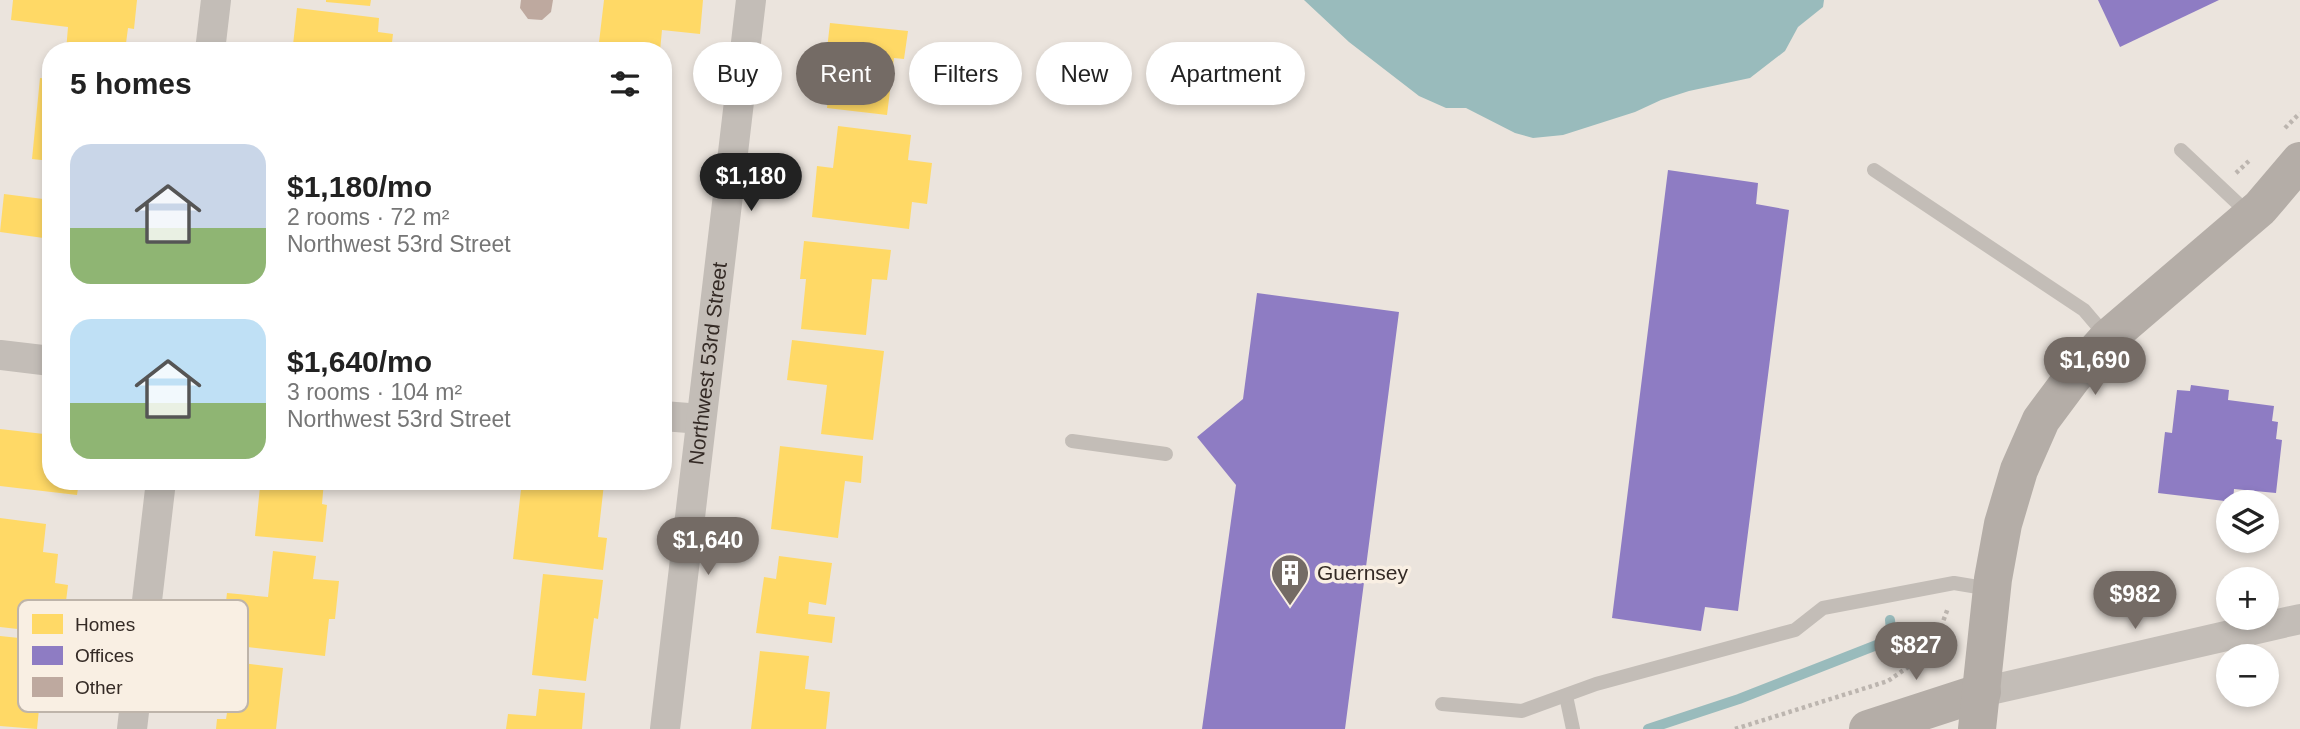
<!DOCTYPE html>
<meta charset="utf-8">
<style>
body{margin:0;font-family:Arial,sans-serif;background:#f6f6f6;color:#222;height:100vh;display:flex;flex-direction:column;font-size:26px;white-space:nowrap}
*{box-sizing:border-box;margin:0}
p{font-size:23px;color:#767676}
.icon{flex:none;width:38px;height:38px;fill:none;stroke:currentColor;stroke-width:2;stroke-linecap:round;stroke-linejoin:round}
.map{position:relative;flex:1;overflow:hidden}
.sheet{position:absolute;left:42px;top:42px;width:630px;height:448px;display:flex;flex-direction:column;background:#fff;border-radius:28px;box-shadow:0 4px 10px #0003}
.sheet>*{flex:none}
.banner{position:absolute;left:693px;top:42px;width:665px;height:63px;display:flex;gap:14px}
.buttons{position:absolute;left:2216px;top:490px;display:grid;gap:14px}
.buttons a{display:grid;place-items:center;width:63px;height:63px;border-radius:50%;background:#fff;box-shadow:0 4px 10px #0003;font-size:35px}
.price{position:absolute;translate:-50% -60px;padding:0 16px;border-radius:24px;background:#746b65;color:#fff;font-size:23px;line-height:46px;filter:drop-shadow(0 2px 4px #0008)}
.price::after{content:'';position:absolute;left:50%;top:42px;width:21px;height:16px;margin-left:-10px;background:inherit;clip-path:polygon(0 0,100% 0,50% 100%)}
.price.selected{background:#222;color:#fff}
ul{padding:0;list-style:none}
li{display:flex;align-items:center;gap:21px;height:175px;padding:0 28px}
li span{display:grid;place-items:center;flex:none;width:196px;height:140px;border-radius:21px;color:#555}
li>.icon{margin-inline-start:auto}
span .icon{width:84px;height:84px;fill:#fffc;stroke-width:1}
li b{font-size:30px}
h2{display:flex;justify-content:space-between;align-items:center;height:84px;padding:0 28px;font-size:30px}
.tag{padding:0 24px;border-radius:32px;background:#fff;box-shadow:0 4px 10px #0003;font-size:24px;line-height:63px}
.tag.selected{background:#746b65;color:#fff}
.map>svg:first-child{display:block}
.water{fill:#99bbbc}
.homes{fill:#ffd966}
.offices{fill:#8e7cc3}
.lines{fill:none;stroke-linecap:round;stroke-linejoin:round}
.stream{stroke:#99bbbc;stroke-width:10}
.building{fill:#bea99f}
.path{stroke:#bcb5af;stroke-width:4.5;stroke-dasharray:3.5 3.5;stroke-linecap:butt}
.lane{stroke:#c3bdb7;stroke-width:14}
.street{stroke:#c3bdb7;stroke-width:30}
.secondary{stroke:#b4ada7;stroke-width:38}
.labels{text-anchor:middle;stroke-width:7;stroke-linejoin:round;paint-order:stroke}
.street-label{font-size:21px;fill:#342a25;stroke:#f9efe3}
.poi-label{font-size:21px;fill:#342a25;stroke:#f9efe3;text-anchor:start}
.key{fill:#f9efe3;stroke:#beb4aa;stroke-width:2}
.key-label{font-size:19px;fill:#342a25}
</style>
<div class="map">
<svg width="2300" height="729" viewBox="0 0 2300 729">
<rect width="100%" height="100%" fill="#ebe4dd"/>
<polygon class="water" points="1304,0 1824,0 1823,7 1798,27 1785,51 1750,78 1689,91 1661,100 1635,112 1563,135 1533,138 1515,133 1466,108 1446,108 1419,96 1349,42"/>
<g class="homes">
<polygon points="13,0 137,0 134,29 128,28 125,51 66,51 68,27 11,20"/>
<polygon points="326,0 371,0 370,6 326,2"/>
<polygon points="604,0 703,0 700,34 662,30 660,51 598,51"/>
<polygon points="297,8 379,18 378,32 393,34 391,51 319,51 320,48 293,45"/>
<polygon points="830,23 908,31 904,59 894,58 887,115 827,108 832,59 826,58"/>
<polygon points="40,78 51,79 51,161 32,159"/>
<polygon points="838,126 911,135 908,160 932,163 927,204 912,202 909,229 812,217 817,166 833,168"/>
<polygon points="4,194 51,200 51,239 0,232"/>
<polygon points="804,241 891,250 887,280 872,279 866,335 801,329 806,279 800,279"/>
<polygon points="792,340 884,351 873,440 821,434 827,385 787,380"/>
<polygon points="45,425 51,425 51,481 79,481 77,495 0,486 0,429 44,434"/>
<polygon points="780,446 863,456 861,483 845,481 838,538 771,529"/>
<polygon points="254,481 324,481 322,504 327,505 323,542 255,536 260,487 253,487"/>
<polygon points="522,481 580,481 604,484 598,537 607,538 603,570 513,559"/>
<polygon points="0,518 46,524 43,552 58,554 55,583 68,585 62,634 0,627"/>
<polygon points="273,551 316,556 313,579 339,581 335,619 329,619 325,656 221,644 227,593 268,597"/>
<polygon points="779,556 832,563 826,605 809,602 808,614 835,617 832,643 756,633 764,577 776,579"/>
<polygon points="543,574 603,580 598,619 594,618 586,681 532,675"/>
<polygon points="0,636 58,642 54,681 49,680 46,710 39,709 37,729 0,726"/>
<polygon points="760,651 809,656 805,689 830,692 826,729 751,729"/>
<polygon points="219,660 283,668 276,729 216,729 217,719 226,719 229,700 214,698"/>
<polygon points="539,689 585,693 582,729 506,729 508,714 536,716"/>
</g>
<g class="offices">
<polygon points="2098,0 2219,0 2120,47"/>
<polygon points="1668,170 1758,183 1756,204 1789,210 1738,611 1705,607 1701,631 1612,618"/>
<polygon points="1257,293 1399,312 1345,729 1202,729 1236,485 1197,437 1243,399"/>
<polygon points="2191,385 2229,390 2228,400 2274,406 2272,421 2278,422 2276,439 2282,440 2276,493 2234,489 2233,502 2158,493 2165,432 2172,433 2177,390 2190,391"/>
</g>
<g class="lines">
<polyline class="stream" points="1648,729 1739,699 1892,639 1890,620"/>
</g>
<polygon class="building" points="521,0 553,0 551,12 542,20 528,19 520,8"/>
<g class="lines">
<g class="path">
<polyline points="2285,128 2300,113"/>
<polyline points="2236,173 2250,160"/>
<polyline points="1735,729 1888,681 1921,658 1938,635 1948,608"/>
</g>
<g class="lane">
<polyline points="2181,150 2249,214"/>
<polyline points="1874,170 2084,310 2107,337"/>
<polyline points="1072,441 1166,454"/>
<polyline points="1566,696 1573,729"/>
<polyline points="1442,704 1522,711 1596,684 1795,630 1823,608 1954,583 1990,589"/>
</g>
<g class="street">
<polyline points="210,51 216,0"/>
<polyline points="0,355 51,361"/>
<polyline points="663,416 701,419"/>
<polyline points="1982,692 2300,619"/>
<polyline points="132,729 161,481"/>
<path id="s1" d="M665,729l86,-729"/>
</g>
<g class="secondary">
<polyline points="1868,729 1982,692"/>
<polyline points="1977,729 1993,579 2003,524 2019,470 2041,420 2073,377 2108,338 2260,208 2300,161"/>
</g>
</g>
<defs>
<symbol id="building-pin" viewBox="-11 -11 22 30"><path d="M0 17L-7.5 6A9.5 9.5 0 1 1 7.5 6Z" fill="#746b65" stroke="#f9efe3"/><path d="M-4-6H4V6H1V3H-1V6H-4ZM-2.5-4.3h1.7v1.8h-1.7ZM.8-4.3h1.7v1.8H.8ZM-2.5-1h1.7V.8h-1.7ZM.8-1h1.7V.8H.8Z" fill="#fff"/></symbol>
</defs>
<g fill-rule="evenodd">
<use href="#building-pin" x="1268" y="551" width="44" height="60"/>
</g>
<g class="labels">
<g class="street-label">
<text dy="7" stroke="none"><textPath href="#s1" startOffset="368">Northwest 53rd Street</textPath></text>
</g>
<g class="poi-label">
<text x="1317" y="580">Guernsey</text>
</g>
</g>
<rect x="18" y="600" width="230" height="112" rx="10" class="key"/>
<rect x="32" y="614" width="31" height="20" fill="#ffd966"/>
<rect x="32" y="646" width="31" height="19" fill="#8e7cc3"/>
<rect x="32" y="677" width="31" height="20" fill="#bea99f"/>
<g class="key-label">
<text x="75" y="631">Homes</text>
<text x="75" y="662">Offices</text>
<text x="75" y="694">Other</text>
</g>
</svg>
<div class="buttons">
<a><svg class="icon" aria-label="layers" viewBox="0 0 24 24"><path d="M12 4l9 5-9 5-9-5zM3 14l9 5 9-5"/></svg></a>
<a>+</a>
<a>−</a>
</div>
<b class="price selected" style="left:751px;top:213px">$1,180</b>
<b class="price" style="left:2095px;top:397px">$1,690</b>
<b class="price" style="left:708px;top:577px">$1,640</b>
<b class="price" style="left:2135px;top:631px">$982</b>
<b class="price" style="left:1916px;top:682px">$827</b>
<div class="banner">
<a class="tag">Buy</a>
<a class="tag selected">Rent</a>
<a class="tag">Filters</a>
<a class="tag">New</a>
<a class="tag">Apartment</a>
</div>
<section class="sheet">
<h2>5 homes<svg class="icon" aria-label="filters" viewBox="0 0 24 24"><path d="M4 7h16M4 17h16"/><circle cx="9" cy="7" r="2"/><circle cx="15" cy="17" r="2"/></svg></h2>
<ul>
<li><span style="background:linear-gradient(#c9d6e8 60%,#8fb573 0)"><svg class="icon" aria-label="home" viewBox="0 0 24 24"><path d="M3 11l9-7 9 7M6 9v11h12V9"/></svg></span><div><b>$1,180/mo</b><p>2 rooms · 72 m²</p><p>Northwest 53rd Street</p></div></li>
<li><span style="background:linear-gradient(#bfe0f5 60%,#8fb573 0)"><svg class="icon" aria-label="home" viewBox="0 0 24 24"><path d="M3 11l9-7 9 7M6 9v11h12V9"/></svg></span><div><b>$1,640/mo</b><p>3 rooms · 104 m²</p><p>Northwest 53rd Street</p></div></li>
</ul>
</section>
</div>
